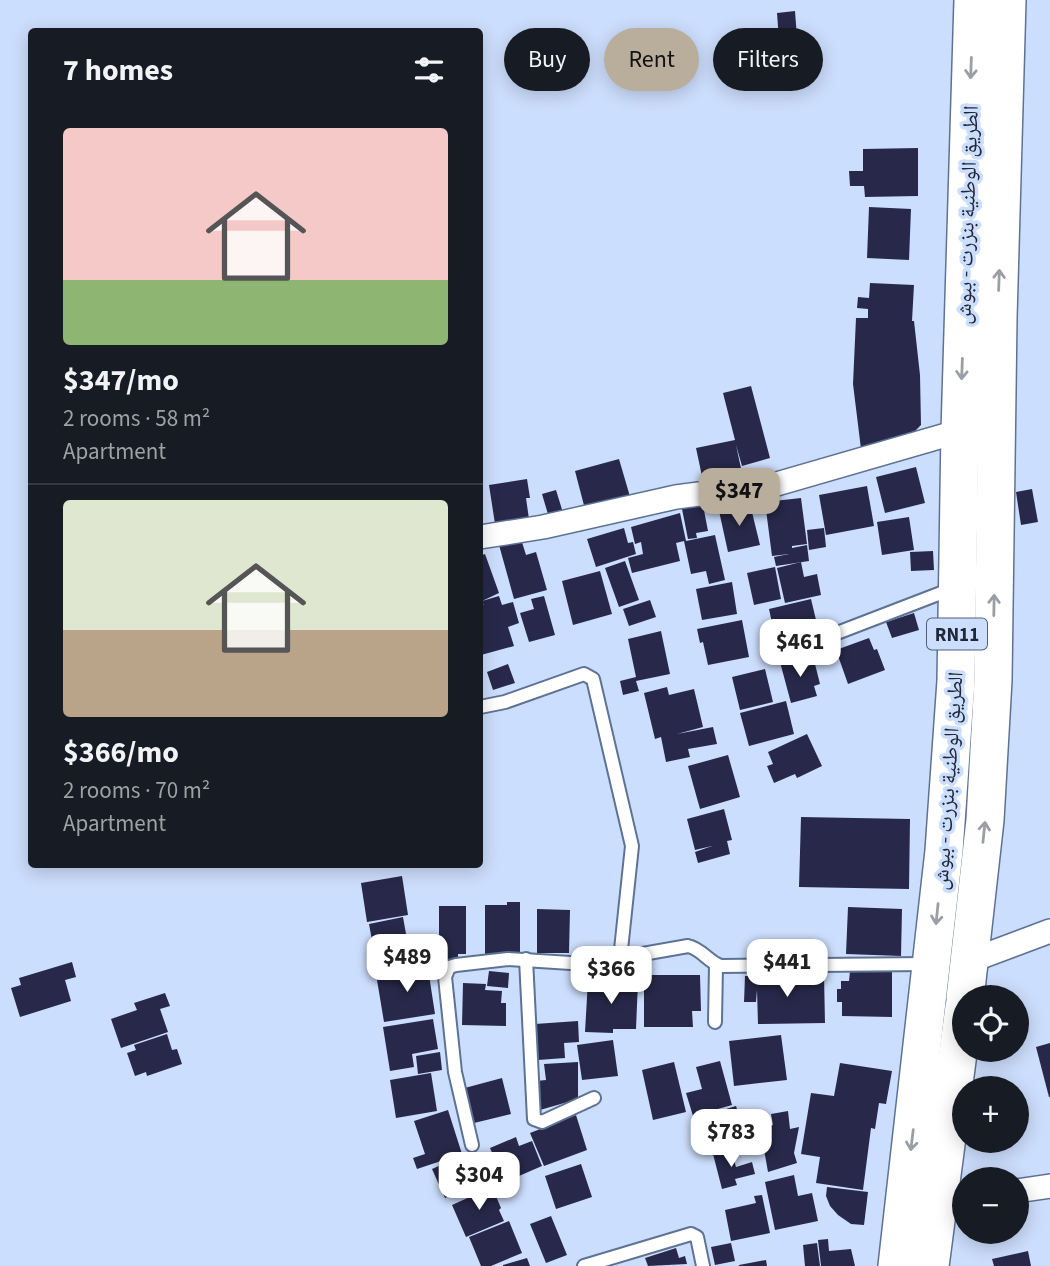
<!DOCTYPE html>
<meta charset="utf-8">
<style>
body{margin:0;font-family:"Source Sans 3","Noto Naskh Arabic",sans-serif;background:#20242c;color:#f1f3f6;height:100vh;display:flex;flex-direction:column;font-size:26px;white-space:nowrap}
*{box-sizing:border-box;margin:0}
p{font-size:23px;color:#9ea1a6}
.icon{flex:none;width:38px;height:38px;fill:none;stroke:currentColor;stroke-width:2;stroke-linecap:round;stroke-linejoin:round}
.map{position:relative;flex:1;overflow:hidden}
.sheet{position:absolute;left:28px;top:28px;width:455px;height:840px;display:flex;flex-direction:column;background:#171b24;border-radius:7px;box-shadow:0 4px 18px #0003}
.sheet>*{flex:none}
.banner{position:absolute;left:504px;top:28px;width:441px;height:63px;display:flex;gap:14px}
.buttons{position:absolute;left:952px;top:985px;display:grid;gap:14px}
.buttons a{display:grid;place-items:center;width:77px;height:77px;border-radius:50%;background:#171b24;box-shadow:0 4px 18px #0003;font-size:35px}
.price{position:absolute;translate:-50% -60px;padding:0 16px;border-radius:14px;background:#fff;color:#222;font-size:23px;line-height:46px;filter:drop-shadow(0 2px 4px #0008)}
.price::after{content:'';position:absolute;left:50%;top:42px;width:21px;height:16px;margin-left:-10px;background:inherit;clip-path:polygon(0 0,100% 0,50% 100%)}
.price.current{background:#b8ae9b;color:#111}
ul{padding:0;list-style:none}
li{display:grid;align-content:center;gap:14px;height:371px;padding:0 35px}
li+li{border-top:2px solid #363941}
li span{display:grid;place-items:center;height:217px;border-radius:7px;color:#555}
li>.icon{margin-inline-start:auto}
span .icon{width:126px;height:126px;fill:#fffc;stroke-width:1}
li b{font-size:30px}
h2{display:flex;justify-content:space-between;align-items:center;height:84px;padding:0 35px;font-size:30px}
.chip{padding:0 24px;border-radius:32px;background:#171b24;box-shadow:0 4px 18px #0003;font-size:24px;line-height:63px}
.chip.current{background:#b8ae9b;color:#111}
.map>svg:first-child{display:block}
.building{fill:#28294a}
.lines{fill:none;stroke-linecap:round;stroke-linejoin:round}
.lane-casing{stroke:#5e7294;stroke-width:16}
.street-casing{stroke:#5e7294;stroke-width:26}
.primary-casing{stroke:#5e7294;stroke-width:40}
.lane{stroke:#fff;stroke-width:12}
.street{stroke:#fff;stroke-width:23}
.primary{stroke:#fff;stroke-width:37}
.oneway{stroke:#9b9ea5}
.labels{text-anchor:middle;stroke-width:7;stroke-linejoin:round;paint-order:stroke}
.shield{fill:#ccdefd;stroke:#545f72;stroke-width:2}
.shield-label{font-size:19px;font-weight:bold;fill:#202837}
.street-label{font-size:21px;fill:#202837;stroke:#ccdefd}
</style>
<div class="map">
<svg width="1050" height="1266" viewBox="0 0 1050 1266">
<rect width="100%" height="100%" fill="#ccdefd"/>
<g class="building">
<polygon points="795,11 797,38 779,40 777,13"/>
<polygon points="918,148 918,196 865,197 864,186 850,186 849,171 863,171 863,149"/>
<polygon points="869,207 911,209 909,260 867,258"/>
<polygon points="870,283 914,285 912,321 914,321 920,375 921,425 910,436 861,449 853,384 856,318 868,318 868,309 857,308 858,297 869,298"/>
<polygon points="751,386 770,458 742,466 736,445 745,487 706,495 696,448 735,440 723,393"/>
<polygon points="619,459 631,500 586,513 575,471"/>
<polygon points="916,467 925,503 885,513 876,477"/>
<polygon points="527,479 530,498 526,498 529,519 495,524 489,485"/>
<polygon points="867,486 874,526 826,535 819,495"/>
<polygon points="1032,489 1038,522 1021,525 1016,492"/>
<polygon points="556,490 564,516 550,521 542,494"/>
<polygon points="801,498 807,544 792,546 792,548 807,545 809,561 776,566 774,557 789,554 772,556 765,502"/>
<polygon points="750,504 760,545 728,552 719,511"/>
<polygon points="703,505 708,531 696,533 697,538 688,539 682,509"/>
<polygon points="680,513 686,541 715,535 725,580 709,584 706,571 691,574 684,541 676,543 680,561 632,573 628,558 643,554 641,542 635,544 631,527"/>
<polygon points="909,517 914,550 882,555 877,522"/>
<polygon points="624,528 628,543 633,542 636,554 596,567 587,539"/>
<polygon points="824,528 826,547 809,550 807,530"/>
<polygon points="521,539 526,555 536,552 547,590 514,599 499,545"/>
<polygon points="933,551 934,570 911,571 910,552"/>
<polygon points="485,554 499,593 482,601 499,596 502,605 513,602 519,623 508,627 514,646 481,655 480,606 484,604 480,604 480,556"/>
<polygon points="625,561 639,600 619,607 605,568"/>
<polygon points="801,562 804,577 817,574 821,595 785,603 777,568"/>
<polygon points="775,567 781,599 754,605 747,573"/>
<polygon points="600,571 612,614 573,625 562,581"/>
<polygon points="732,582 737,614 702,620 696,589"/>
<polygon points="544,596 555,635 529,642 520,613 534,609 531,599"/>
<polygon points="811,599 821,641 778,651 769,609"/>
<polygon points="650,600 656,617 629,626 623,609"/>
<polygon points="914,613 919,630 892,638 886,622"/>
<polygon points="742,620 749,657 708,665 703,642 700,643 697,629"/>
<polygon points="661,631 670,674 636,681 639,691 623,695 620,681 636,677 628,639"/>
<polygon points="869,638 874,650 877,649 885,670 848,684 836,650"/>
<polygon points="804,655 807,666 815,664 820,684 814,686 817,696 791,703 780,662"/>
<polygon points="508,664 515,683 493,690 487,672"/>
<polygon points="765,669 773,702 740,710 732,677"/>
<polygon points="667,687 669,695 694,689 703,727 677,734 713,727 717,744 688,749 690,757 666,762 661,737 655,739 644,693"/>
<polygon points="786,701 794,734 749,746 740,713"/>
<polygon points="807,734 822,766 797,778 795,774 774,783 767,766 773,764 768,752"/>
<polygon points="728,755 740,797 700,809 688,766"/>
<polygon points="724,809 732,840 727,841 730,854 698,863 695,852 712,846 695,850 687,819"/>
<polygon points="801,817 910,819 909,889 799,887"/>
<polygon points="402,876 408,915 367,922 361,883"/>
<polygon points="507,902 520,902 520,955 485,954 485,905 507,905"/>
<polygon points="439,906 466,906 466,954 458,954 458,961 439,961"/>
<polygon points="848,907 902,909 901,956 846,954"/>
<polygon points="537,909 570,910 569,953 537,953"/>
<polygon points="403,917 409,951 396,953 398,964 377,968 369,924"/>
<polygon points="72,962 76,977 65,980 71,1001 20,1017 11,988 21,985 19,978"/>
<polygon points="427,962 435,1014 384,1022 377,980 406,976 405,965"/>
<polygon points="489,971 509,973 508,988 487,986"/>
<polygon points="850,971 892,971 892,1017 842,1016 842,1002 837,1002 837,989 841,989 841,981 849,981"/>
<polygon points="644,975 700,975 701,1011 692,1011 693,1027 644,1027"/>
<polygon points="824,975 825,1023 758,1024 757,990 756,1002 744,1002 745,976"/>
<polygon points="588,980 638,981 636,1029 613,1029 613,1033 585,1032"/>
<polygon points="463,983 486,984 485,990 502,991 501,1003 506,1003 506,1026 462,1025"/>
<polygon points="165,993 170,1006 160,1009 168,1032 121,1048 111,1019 137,1010 134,1003"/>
<polygon points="433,1019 438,1049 412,1054 414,1067 390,1071 383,1027"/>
<polygon points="578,1021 579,1042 564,1043 565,1058 538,1060 535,1024"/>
<polygon points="167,1034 172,1050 177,1049 182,1064 147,1076 146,1072 135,1076 127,1053 136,1050 134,1045"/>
<polygon points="781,1035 787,1080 734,1086 729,1041"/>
<polygon points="613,1040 618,1076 582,1080 577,1045"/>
<polygon points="1050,1043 1050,1097 1049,1097 1036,1047"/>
<polygon points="440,1052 442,1070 418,1074 416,1056"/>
<polygon points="720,1061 732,1105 693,1116 686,1093 702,1089 696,1067"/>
<polygon points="578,1062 578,1099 540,1110 536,1081 546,1080 544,1064"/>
<polygon points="674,1062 686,1112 653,1120 642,1070"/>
<polygon points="840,1063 892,1071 886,1104 879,1103 875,1129 871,1128 863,1190 816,1183 820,1157 801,1154 811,1093 834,1096"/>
<polygon points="431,1073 437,1111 396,1118 390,1080"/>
<polygon points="502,1078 511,1114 470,1124 461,1089"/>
<polygon points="736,1106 747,1140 711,1152 702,1121 714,1117 713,1113"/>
<polygon points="448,1110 462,1154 417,1169 413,1158 425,1154 414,1121"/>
<polygon points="788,1111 790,1129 799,1127 794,1153 797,1163 768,1172 760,1127 773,1125 771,1114"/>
<polygon points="576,1115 587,1150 544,1166 530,1133"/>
<polygon points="516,1137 519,1146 532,1141 542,1166 505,1182 490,1148"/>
<polygon points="731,1149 736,1167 752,1162 755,1174 735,1179 737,1185 722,1189 713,1154"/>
<polygon points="468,1153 480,1182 445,1198 432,1169"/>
<polygon points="581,1164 592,1197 556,1209 545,1176"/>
<polygon points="794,1175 798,1196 812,1193 818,1221 775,1230 765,1182"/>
<polygon points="513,1181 516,1189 498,1197 495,1188"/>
<polygon points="492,1187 501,1208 499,1210 504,1221 466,1237 452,1205"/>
<polygon points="827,1187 868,1192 864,1225 851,1224 838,1215 830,1206 826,1196"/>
<polygon points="762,1195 770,1233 731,1241 725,1210 756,1203 754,1196"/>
<polygon points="551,1216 567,1255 546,1263 530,1224"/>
<polygon points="509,1221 522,1253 491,1266 481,1266 469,1237"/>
<polygon points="828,1239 829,1251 851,1249 855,1266 821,1266 818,1240"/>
<polygon points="731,1243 735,1261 715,1265 711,1247"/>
<polygon points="817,1243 820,1266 805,1266 803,1245"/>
<polygon points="676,1248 679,1258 685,1256 687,1264 648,1266 645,1258"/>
<polygon points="1028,1251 1031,1266 994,1266 992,1259"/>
<polygon points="527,1258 530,1266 503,1266 503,1265"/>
<polygon points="766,1260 767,1266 739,1266 739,1265"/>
</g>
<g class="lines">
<defs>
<g id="lane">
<polyline points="837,633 954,588"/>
<polyline points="480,707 505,702 584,674 593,679 632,846 620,959"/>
<polyline points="526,959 534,1119 542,1122 594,1098"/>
<polyline points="715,1022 716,965"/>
<path d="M472,1145l-17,-73 -10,-95 4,-10 7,-2 52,-6 78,5 102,-18c14,3 20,16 33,20l207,-2"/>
<polyline points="584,1266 691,1234 697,1237 703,1266"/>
</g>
<g id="street">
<polyline points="480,537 543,527 676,497 699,494 719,497 749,492 960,431"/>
<polyline points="970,961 1050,931"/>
<polyline points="1017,1191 1050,1186"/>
<polyline points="939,1204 964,1200"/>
</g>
<g id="primary">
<polyline points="965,998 985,820 993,680 998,318 1007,0"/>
<polyline points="897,1266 944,851 956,681 960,431 973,0"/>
<polyline points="930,1266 964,1007"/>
</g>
</defs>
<use href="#lane" class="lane-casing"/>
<use href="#street" class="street-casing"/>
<use href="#primary" class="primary-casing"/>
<use href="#lane" class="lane"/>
<use href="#street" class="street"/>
<use href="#primary" class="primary"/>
</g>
<defs><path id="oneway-shaft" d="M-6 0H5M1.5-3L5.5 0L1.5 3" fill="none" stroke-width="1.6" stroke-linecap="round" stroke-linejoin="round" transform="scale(1.75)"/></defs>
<g class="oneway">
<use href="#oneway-shaft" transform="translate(971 68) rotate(92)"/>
<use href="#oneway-shaft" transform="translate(999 280) rotate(-88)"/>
<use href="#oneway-shaft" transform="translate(962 369) rotate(92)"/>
<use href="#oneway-shaft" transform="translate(994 605) rotate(-89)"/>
<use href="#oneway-shaft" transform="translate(984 832) rotate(-84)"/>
<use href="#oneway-shaft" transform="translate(937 914) rotate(96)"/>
<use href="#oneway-shaft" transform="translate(912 1140) rotate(97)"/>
</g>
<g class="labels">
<rect class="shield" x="927" y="618.5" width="60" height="31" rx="5"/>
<g class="shield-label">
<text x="957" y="641">RN11</text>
</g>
<g class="street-label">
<text transform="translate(967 215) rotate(-88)" y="7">الطريق الوطنية بنزرت - ببوش</text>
<text transform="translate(948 781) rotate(-86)" y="7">الطريق الوطنية بنزرت - ببوش</text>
</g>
</g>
</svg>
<div class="buttons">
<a><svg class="icon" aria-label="locate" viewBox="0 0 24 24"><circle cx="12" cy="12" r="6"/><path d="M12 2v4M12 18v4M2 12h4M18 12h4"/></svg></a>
<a>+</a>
<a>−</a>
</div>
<b class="price current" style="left:739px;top:528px">$347</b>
<b class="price" style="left:800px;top:679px">$461</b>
<b class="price" style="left:407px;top:994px">$489</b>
<b class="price" style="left:787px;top:999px">$441</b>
<b class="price" style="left:611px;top:1006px">$366</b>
<b class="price" style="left:731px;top:1169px">$783</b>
<b class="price" style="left:479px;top:1212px">$304</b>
<div class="banner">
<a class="chip">Buy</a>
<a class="chip current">Rent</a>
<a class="chip">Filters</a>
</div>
<section class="sheet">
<h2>7 homes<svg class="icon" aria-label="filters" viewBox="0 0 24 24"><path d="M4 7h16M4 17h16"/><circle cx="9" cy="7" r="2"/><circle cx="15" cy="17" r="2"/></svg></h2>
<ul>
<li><span style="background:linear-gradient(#f6c9c9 70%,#8fb573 0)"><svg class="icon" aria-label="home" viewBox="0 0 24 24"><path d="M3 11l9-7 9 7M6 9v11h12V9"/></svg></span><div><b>$347/mo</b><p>2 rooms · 58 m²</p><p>Apartment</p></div></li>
<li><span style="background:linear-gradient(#dfe7d0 60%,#b9a48a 0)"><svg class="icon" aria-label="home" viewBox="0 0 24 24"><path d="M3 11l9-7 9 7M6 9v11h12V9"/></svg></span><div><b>$366/mo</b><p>2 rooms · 70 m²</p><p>Apartment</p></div></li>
</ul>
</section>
</div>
